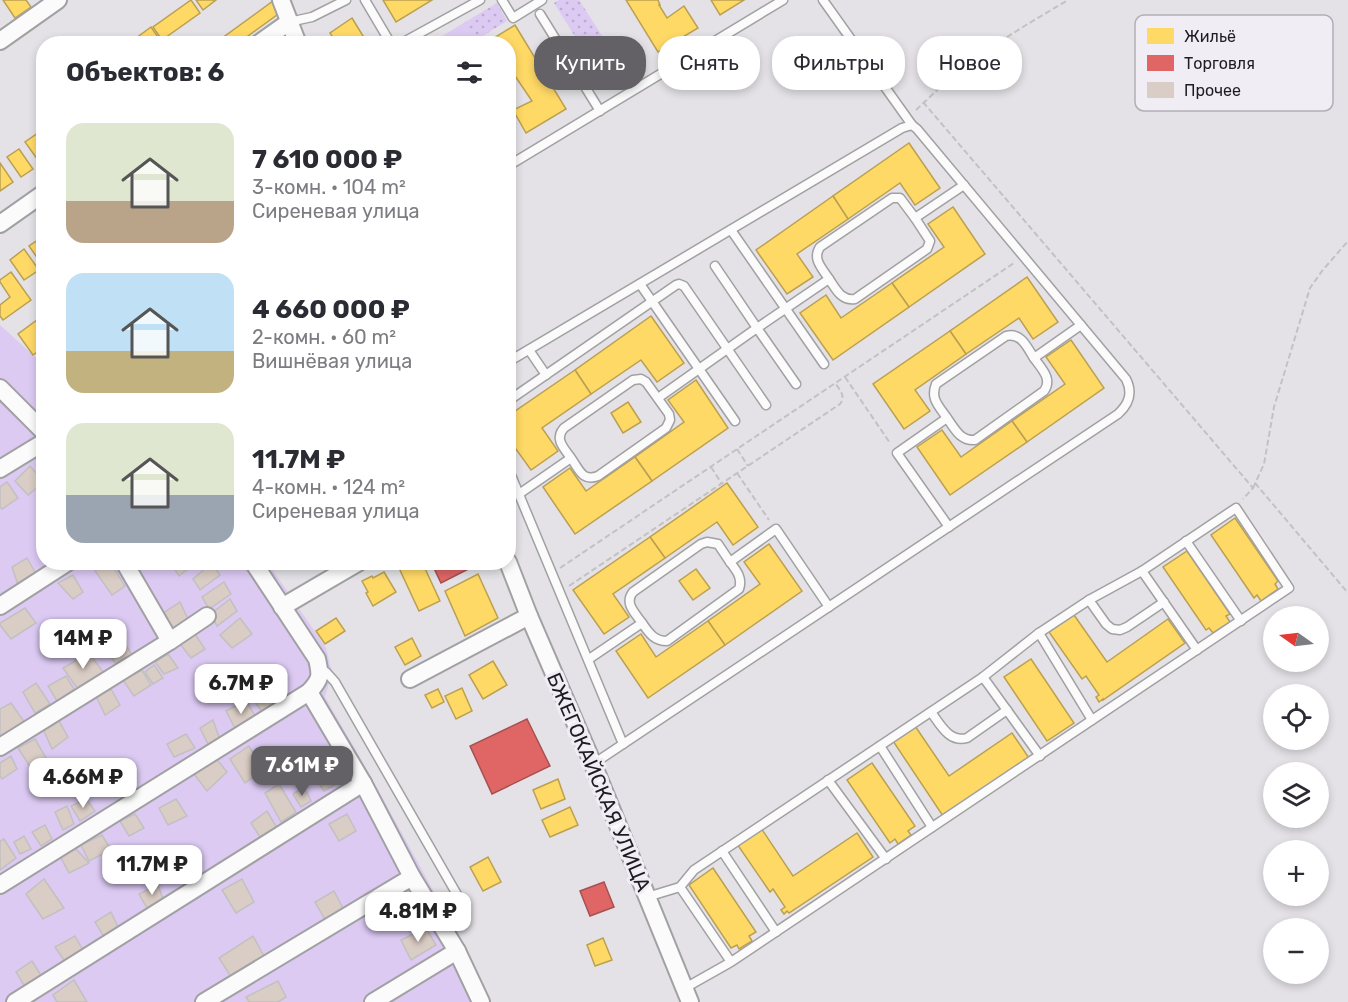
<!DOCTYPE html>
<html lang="ru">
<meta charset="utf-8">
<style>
body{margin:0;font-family:Rubik,sans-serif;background:#f7f7f7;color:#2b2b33;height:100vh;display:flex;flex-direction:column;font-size:22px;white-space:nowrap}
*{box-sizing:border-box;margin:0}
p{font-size:20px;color:#7c7c81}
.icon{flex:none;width:33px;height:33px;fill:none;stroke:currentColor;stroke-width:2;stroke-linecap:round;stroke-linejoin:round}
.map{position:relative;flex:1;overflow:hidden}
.side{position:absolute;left:36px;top:36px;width:480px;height:534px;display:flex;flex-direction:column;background:#fff;border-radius:24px;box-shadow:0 3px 9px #0003}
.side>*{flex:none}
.hud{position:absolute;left:534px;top:36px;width:570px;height:54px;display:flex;gap:12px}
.needle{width:39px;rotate:284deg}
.tools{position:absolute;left:1263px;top:606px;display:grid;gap:12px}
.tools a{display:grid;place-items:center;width:66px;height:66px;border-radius:50%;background:#fff;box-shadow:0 3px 9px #0003;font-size:30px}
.price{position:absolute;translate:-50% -51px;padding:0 14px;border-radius:12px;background:#fff;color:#222;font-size:20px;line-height:39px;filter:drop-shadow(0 2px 3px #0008)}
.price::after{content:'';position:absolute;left:50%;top:36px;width:18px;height:14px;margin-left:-9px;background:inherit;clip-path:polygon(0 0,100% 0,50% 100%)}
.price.on{background:#636165;color:#fff}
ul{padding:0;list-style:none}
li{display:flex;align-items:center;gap:18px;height:150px;padding:0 30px}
li span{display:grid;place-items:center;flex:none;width:168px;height:120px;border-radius:18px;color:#555}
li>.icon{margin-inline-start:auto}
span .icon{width:72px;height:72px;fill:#fffc;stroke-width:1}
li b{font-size:26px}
h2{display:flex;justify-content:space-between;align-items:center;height:72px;padding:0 30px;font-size:26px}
.tag{padding:0 21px;border-radius:24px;background:#fff;box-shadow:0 3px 9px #0003;font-size:21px;line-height:54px}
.tag.on{background:#636165;color:#fff}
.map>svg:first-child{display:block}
.park{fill:url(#park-dots)}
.garden{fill:#dccaf3}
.homes{fill:#ffd966;stroke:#bba051;stroke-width:1.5}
.shops{fill:#e06666;stroke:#a65051;stroke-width:1.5}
.building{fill:#dacdc5;stroke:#c2c0c1;stroke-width:1.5}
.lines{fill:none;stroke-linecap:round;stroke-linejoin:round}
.lane-casing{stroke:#a1a0a3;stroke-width:11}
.street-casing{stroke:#a1a0a3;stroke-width:20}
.path{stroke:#c2c2c2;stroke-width:2;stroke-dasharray:6 3;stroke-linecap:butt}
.lane{stroke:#fbfbfb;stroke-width:8}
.street{stroke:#fbfbfb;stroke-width:16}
.labels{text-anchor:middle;stroke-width:6;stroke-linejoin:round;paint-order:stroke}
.street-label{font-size:20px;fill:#1d1c1f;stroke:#f0edf5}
.key{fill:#f0edf5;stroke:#b1aeb5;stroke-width:1.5}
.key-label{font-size:16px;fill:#1d1c1f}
</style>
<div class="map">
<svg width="1348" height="1002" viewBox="0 0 1348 1002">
<defs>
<pattern id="park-dots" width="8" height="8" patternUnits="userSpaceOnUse" patternTransform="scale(1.5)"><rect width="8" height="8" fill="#dccaf3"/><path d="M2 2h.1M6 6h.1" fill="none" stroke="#bcadd0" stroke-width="1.8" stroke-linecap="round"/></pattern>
</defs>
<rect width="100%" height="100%" fill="#e4e2e6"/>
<g class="park">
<polygon points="559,0 579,0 621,65 601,78 554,3"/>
<polygon points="497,3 507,21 473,42 462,24"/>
</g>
<g class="garden">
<polygon points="462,24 473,42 471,44 431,43"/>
<polygon points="0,325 43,364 44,562 268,563 326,648 332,672 325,697 371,777 466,950 491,1002 0,1002"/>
</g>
<g class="homes">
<polygon points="3,0 26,0 31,7 15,18"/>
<polygon points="191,0 200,13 162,40 153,27"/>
<polygon points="196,0 216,0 203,10"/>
<polygon points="383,0 432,0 396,22"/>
<polygon points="626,0 658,0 660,5 659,5 667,18 684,6 698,28 658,52"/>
<polygon points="711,0 744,0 720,15"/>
<polygon points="273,1 281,12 237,44 230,44 225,36"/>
<polygon points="352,18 368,44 337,44 330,33"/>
<polygon points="515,25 566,109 526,133 513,110 532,101 513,73 514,72 508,63 508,44 484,44"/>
<polygon points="151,27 160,40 155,44 128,44"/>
<polygon points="38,133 44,140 44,160 40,163 25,142"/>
<polygon points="909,143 940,188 915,205 900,183 848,219 833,196"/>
<polygon points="19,149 33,169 21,177 7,157"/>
<polygon points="0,163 13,182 0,191"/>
<polygon points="833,196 848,219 797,254 813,277 787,294 756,250"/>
<polygon points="953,207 985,254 909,307 892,283 944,247 928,224"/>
<polygon points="44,236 44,266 43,266 29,246"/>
<polygon points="24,249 39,270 24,280 10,260"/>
<polygon points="11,272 31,300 3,320 0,316 0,305 10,297 0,282 0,280"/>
<polygon points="1027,277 1058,322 1033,339 1019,318 966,354 950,331"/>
<polygon points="892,283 909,307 833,360 800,313 826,295 841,318"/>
<polygon points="651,316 684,363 657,382 641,360 591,394 575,370"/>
<polygon points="41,317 44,321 44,347 33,355 18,334"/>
<polygon points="950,331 966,354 915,390 930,411 904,429 873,384"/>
<polygon points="1071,340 1104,388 1027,442 1012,421 1065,384 1046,357"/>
<polygon points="575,370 591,394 542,428 558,451 531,470 508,438 508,416"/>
<polygon points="696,380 728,428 652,481 635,457 684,422 668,400"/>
<polygon points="628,402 641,422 623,433 611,413"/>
<polygon points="1012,421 1027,442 950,495 917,447 942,430 961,457"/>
<polygon points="635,457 652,481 575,534 543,487 570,468 586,491"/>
<polygon points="727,483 758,527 733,545 717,522 665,558 650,537"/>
<polygon points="1235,518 1278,581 1275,584 1278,589 1261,601 1257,595 1254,598 1211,535"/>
<polygon points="650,537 665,558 613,594 629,617 604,634 573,590"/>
<polygon points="769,544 802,591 725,645 708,621 760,584 744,562"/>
<polygon points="1187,551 1230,614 1226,616 1230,622 1213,633 1209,628 1206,630 1163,567"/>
<polygon points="411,562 422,562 440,601 419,611 399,568"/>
<polygon points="696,569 710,588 693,600 679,581"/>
<polygon points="384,572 396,592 373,606 366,593 368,592 362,581 372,576 373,578"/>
<polygon points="478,574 498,618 465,636 445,591"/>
<polygon points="1074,615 1107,662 1168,619 1185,643 1103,700 1103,699 1099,702 1096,697 1099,695 1086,676 1082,679 1049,632"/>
<polygon points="336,618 345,631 325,644 316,631"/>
<polygon points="708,621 725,645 648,698 616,651 641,634 656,657"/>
<polygon points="412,638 421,656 405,665 395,647"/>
<polygon points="1031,659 1074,723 1047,741 1004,677"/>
<polygon points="493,661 507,685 483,699 469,675"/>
<polygon points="462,688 472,711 456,719 445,696"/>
<polygon points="438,689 444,702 432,708 425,695"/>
<polygon points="915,726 949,776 1012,733 1029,758 943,816 893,741"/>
<polygon points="872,763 915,826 908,831 911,835 898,844 895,839 890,843 847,780"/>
<polygon points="558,779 565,799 541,809 533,790"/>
<polygon points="570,807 578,825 550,837 542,820"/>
<polygon points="761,828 793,876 857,833 873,857 789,913 787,911 784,914 781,910 785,907 773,889 770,892 737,844"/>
<polygon points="488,857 501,882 483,891 470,867"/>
<polygon points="713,868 756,932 749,936 752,941 739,949 737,945 731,948 689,885"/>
<polygon points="603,938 612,960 595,966 587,945"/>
</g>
<g class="shops">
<polygon points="431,562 482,562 441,583"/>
<polygon points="527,719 550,766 492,794 470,746"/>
<polygon points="604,882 614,907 590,916 580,891"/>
</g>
<g class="building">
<polygon points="30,466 44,482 28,495 15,481"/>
<polygon points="7,482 18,498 2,509 0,507 0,487"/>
<polygon points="27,558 36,574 18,585 12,567"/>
<polygon points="107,562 110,562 125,586 112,595 95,571"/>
<polygon points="170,562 193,562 194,564 179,576"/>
<polygon points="212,563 220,575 200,590 193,579"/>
<polygon points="73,575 83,592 73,599 58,583"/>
<polygon points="224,582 231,594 209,609 202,597"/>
<polygon points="230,599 237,611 217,626 211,614"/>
<polygon points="180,602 188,619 171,630 163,613"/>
<polygon points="25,608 36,623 11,639 0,625 0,623"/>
<polygon points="240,618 252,634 232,648 220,635"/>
<polygon points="195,634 205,649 191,658 180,644"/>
<polygon points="123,640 132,655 115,663 105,648"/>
<polygon points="89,653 103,672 77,688 63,668"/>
<polygon points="168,654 178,668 164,674 155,662"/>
<polygon points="154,665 163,678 153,684 145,672"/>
<polygon points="142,670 151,685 134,696 123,680"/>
<polygon points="66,676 74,689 57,701 48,686"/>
<polygon points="272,680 285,699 262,712 249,693"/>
<polygon points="36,683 50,704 35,713 23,692"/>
<polygon points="111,689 120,705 105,715 96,696"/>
<polygon points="246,700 256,718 237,732 226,711"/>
<polygon points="11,703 25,723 0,736 0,709"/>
<polygon points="213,720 220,740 209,746 200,728"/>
<polygon points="59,721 68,737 52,749 44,731"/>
<polygon points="186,734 195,748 174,757 167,744"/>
<polygon points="35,739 46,758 31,768 18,748"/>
<polygon points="249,746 262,770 245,783 230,759"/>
<polygon points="11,756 17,769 2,779 0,776 0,763"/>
<polygon points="215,757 227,772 207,791 194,774"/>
<polygon points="329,766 338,783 324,791 314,776"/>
<polygon points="125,774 133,787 115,797 108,784"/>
<polygon points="279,784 296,812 281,822 265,793"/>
<polygon points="304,787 311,801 301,807 293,794"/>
<polygon points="86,799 95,811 80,821 71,806"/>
<polygon points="176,799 187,816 168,825 159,808"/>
<polygon points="67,806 74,824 63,830 55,812"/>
<polygon points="267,811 277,828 260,837 251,823"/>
<polygon points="135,814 144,828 129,836 120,821"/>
<polygon points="347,814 356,831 339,841 329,824"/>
<polygon points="45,825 52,839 41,846 32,832"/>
<polygon points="102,835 111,850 89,861 81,845"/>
<polygon points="24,836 31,849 20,854 14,842"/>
<polygon points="4,839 16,858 0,870 0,841"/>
<polygon points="76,849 89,863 69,873 60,856"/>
<polygon points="44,879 64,908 43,919 26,894"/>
<polygon points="242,879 254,902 236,913 222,890"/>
<polygon points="158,885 163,899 147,908 139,894"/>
<polygon points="334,891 345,912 327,923 315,902"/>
<polygon points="111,912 118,927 104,937 95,922"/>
<polygon points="426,928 436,945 411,960 401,940"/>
<polygon points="75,936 84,952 66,963 55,947"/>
<polygon points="253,936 265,958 233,980 219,958"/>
<polygon points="32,961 42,977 25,987 16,972"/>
<polygon points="74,980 87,1002 57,1002 53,995"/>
<polygon points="278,981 286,997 278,1002 249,1002 246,997"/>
</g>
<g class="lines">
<defs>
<g id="lane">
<polyline points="365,0 391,44"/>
<polyline points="502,0 513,18 542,0"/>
<polyline points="823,0 912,125"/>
<polyline points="540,14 600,111"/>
<polyline points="289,22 312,17 346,0"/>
<polyline points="400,44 480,0"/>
<polyline points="508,166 783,0"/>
<polyline points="731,230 824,364"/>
<polyline points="715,266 757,328 699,369 735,421"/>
<path d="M829,279c7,10 12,22 26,20l72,-50 3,-8 -15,-23"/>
<polyline points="640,284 699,369 658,398"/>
<polyline points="529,350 546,375"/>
<path d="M508,362l394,-234 10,-3 5,4 209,250c7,14 3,25 -8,35l-525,350"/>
<path d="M796,384l-39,-56 72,-49c-7,-11 -17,-20 -9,-32l72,-49h8l15,20 49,-33"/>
<polyline points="508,401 676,285 679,284 684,286 766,405"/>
<path d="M947,418c8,11 13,23 28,22l69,-49c9,-12 -3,-23 -10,-33"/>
<polyline points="508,468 623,744"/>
<path d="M519,494l52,-36c-7,-10 -17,-19 -7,-30l69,-48 8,-1 5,3 23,32 1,6 -4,8 -68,48c-16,6 -19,-7 -27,-18"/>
<path d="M949,527l-52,-74 50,-35c-8,-12 -17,-19 -11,-34l70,-48c15,-4 21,11 28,22l47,-33"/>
<polyline points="1186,541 1241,621"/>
<polyline points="1142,571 1197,650"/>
<polyline points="1089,600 1106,624 1112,629 1120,630 1127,627 1164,602"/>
<path d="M642,623c7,10 12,18 25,18l72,-52c4,-11 -3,-19 -9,-27"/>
<polyline points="1039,633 1092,720"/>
<path d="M589,659l53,-36c-7,-10 -18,-20 -9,-31l68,-48 6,-2 11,2 12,18 46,-33 53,78"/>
<polyline points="319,669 326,672 335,682 459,898"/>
<polyline points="983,677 1040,756"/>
<path d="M931,712c9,12 18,31 36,26l40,-28"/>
<polyline points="880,746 932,827"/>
<polyline points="828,780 886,859"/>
<polyline points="722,851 776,932"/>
<polyline points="647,897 680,887"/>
<polyline points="685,988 731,962 1289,588 1236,508 1142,571 1089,600 1039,633 983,677 694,870 680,887 731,962"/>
</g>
<g id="street">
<polyline points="281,0 298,44"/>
<polyline points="0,41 58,0"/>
<polyline points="258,44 289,22"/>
<polyline points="0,224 44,193"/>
<polyline points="0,388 44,432"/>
<polyline points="0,469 44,442"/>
<polyline points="124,562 170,641"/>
<polyline points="508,562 529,616 593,764 690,1002"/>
<polyline points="0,606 68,562"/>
<polyline points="282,607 359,562"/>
<polyline points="410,679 529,616"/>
<polyline points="309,692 363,783 412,877 457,951 481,1002"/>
<polyline points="0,747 170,641 207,616"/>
<path d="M0,885l309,-193c12,-13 12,-16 8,-33l-64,-97"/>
<polyline points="15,1002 363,783"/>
<polyline points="204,1002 412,877"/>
<polyline points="373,1002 457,951"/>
</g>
</defs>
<use href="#lane" class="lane-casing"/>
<use href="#street" class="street-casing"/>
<g class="path">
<polyline points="923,102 1253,488 1243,499"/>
<polyline points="916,110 966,63 1026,25 1068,0"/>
<polyline points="845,377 890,443"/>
<polyline points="737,449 748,466"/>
<polyline points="711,467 722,484"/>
<polyline points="737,473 769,520"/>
<polyline points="1255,483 1348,593"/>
<polyline points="1253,488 1264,464 1274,407 1310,288 1322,271 1348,241"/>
<polyline points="560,568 1014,263"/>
<path d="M569,586l271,-182c6,-8 0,-14 -5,-21"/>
</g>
<use href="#lane" class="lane"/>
<use href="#street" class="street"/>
</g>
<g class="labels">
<g class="street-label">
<text transform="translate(599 782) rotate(67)" y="7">БЖЕГОКАЙСКАЯ УЛИЦА</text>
</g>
</g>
<rect x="1135" y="15" width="198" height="96" rx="9" class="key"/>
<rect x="1147" y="28" width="27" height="16" fill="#ffd966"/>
<rect x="1147" y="55" width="27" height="16" fill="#e06666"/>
<rect x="1147" y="82" width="27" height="16" fill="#dacdc5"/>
<g class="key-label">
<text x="1184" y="42">Жильё</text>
<text x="1184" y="69">Торговля</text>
<text x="1184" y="96">Прочее</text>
</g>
</svg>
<div class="tools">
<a><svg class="needle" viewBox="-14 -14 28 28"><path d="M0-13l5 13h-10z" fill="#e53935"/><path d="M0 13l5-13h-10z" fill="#7c7c81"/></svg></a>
<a><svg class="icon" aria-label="locate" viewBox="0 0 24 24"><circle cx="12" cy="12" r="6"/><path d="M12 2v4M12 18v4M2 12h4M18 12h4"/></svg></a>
<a><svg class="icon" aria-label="layers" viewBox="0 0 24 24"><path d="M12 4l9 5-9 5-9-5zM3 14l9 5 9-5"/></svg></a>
<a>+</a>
<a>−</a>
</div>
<b class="price" style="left:83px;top:670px">14M ₽</b>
<b class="price" style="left:241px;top:715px">6.7M ₽</b>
<b class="price on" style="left:302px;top:797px">7.61M ₽</b>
<b class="price" style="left:83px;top:809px">4.66M ₽</b>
<b class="price" style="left:152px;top:896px">11.7M ₽</b>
<b class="price" style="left:418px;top:943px">4.81M ₽</b>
<div class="hud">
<a class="tag on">Купить</a>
<a class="tag">Снять</a>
<a class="tag">Фильтры</a>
<a class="tag">Новое</a>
</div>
<section class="side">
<h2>Объектов: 6<svg class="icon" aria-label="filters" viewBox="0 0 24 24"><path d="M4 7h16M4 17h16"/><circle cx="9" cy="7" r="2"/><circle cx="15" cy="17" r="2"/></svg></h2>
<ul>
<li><span style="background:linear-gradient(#dfe7d0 65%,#b9a48a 0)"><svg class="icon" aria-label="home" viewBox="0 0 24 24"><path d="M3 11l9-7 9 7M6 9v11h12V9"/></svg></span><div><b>7 610 000 ₽</b><p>3-комн. · 104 m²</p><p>Сиреневая улица</p></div></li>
<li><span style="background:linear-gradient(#bfe0f5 65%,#c2b280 0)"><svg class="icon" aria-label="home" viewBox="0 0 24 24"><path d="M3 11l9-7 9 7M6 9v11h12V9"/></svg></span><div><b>4 660 000 ₽</b><p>2-комн. · 60 m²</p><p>Вишнёвая улица</p></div></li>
<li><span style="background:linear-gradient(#dfe7d0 60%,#9aa5b1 0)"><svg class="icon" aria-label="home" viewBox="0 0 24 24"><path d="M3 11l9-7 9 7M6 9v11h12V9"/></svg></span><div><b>11.7M ₽</b><p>4-комн. · 124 m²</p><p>Сиреневая улица</p></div></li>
</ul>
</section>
</div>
